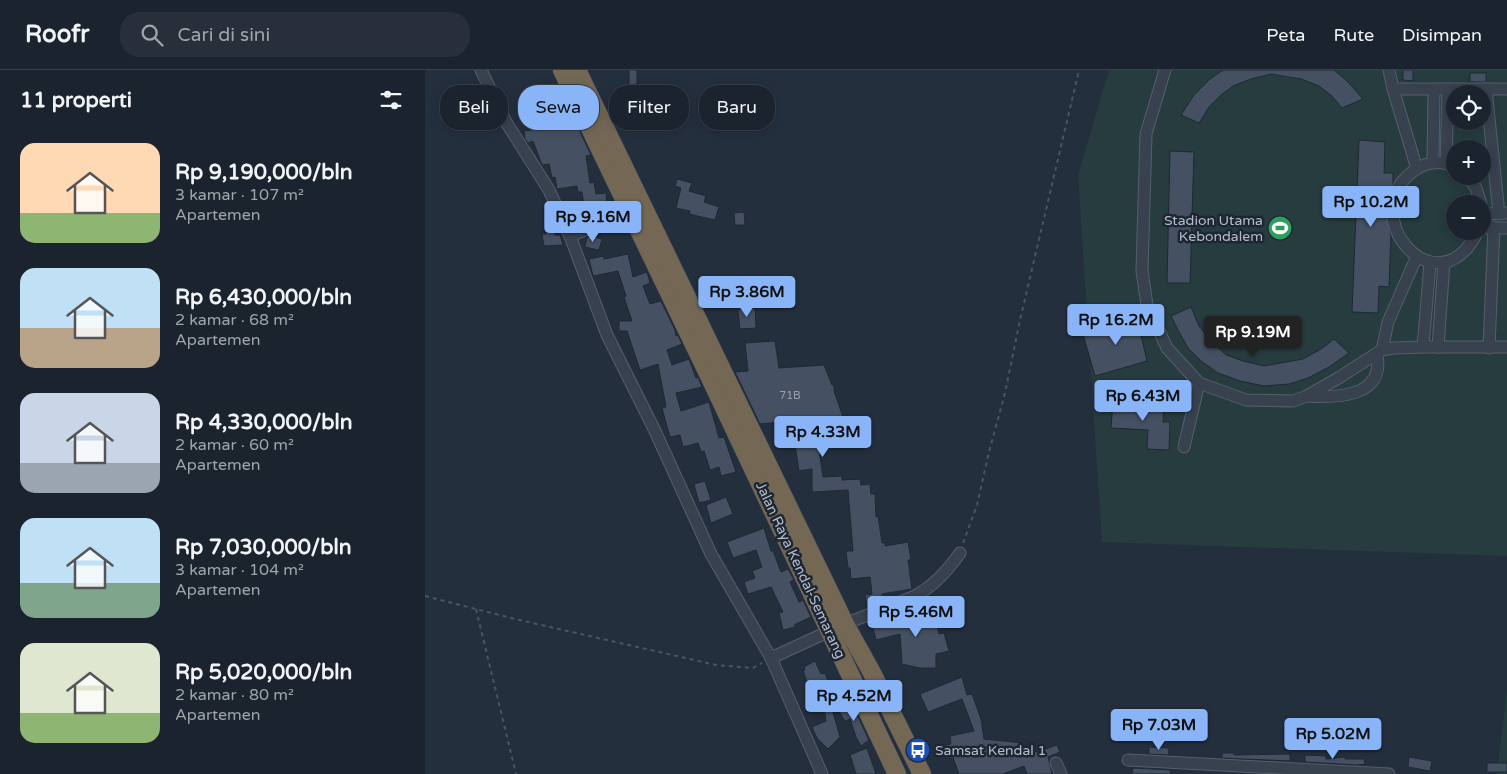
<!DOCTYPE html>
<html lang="id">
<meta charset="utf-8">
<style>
body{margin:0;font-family:"Varela Round",sans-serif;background:#282f3a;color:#f1f3f6;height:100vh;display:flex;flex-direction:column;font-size:19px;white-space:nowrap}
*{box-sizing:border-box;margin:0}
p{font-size:16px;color:#a0a4aa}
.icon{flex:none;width:28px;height:28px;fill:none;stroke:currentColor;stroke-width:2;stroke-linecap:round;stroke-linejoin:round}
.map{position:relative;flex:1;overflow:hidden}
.drawer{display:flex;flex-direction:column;background:#1b232e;width:425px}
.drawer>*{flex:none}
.guide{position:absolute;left:15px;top:15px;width:475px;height:45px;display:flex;gap:10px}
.buttons{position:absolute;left:1021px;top:15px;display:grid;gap:10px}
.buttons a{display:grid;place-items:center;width:45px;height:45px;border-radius:50%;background:#1b232e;box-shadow:0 2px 12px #0003,0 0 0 1px #39404a;font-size:25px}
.price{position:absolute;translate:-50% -42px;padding:0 11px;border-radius:5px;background:#8ab4f8;color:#111;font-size:16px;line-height:32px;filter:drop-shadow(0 1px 2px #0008)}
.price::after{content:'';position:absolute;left:50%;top:30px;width:15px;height:11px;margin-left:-8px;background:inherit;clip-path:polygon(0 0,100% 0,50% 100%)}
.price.current{background:#222;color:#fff}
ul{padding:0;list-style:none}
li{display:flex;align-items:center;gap:15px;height:125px;padding:0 20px}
li span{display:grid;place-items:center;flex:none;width:140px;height:100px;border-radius:15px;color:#555}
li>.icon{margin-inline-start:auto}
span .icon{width:60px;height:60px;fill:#fffc;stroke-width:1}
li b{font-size:21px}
h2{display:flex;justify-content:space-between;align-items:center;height:60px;padding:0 20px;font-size:21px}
.pill{padding:0 18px;border-radius:20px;background:#1b232e;box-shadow:0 2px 12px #0003,0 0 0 1px #39404a;font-size:18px;line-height:45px}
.pill.current{background:#8ab4f8;color:#111}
header{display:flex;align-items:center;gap:30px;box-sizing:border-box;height:70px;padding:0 25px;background:#1b232e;border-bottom:1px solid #39404a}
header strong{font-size:24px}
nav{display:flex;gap:28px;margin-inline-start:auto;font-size:18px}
.search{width:350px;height:45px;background:#282f3a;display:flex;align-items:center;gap:12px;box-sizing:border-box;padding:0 18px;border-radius:20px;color:#a0a4aa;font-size:19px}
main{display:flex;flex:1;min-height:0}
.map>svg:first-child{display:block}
.green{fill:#263c3f;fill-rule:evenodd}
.building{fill:#455162;stroke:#1f2835}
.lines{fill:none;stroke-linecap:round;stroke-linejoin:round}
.minor-casing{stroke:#565f6c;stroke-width:13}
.highway-casing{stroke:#434c59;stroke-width:19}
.path{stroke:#44595c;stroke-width:2;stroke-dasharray:4 4;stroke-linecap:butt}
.minor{stroke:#38414e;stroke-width:11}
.highway{stroke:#746855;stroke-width:18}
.labels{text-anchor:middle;stroke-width:5;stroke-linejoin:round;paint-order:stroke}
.number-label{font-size:11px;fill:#98a1af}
.poi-label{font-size:14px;fill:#b4bcc9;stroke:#1d2633;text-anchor:end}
.street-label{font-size:14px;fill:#b4bcc9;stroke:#1d2633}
</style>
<header>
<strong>Roofr</strong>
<div class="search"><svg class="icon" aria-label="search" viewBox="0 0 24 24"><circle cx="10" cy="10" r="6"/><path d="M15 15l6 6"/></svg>Cari di sini</div>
<nav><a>Peta</a><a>Rute</a><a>Disimpan</a></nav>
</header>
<main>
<section class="drawer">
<h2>11 properti<svg class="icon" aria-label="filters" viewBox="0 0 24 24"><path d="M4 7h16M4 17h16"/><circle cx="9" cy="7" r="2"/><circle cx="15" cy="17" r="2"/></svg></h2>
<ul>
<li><span style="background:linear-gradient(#ffd9b3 70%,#8fb573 0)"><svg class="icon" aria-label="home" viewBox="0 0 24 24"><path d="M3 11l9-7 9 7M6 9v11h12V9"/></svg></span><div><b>Rp 9,190,000/bln</b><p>3 kamar · 107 m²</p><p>Apartemen</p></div></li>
<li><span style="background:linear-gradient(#bfe0f5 60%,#b9a48a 0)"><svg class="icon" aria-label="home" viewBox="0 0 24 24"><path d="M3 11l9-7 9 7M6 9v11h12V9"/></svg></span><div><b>Rp 6,430,000/bln</b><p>2 kamar · 68 m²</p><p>Apartemen</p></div></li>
<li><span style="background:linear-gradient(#c9d6e8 70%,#9aa5b1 0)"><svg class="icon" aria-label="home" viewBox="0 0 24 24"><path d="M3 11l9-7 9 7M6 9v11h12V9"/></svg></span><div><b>Rp 4,330,000/bln</b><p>2 kamar · 60 m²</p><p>Apartemen</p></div></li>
<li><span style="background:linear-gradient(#bfe0f5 65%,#7fa58c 0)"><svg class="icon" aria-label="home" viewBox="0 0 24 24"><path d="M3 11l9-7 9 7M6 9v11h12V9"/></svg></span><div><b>Rp 7,030,000/bln</b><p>3 kamar · 104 m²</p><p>Apartemen</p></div></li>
<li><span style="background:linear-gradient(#dfe7d0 70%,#8fb573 0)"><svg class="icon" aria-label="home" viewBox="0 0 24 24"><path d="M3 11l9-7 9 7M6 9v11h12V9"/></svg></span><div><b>Rp 5,020,000/bln</b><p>2 kamar · 80 m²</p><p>Apartemen</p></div></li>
</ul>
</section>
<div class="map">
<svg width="1082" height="704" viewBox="0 0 1082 704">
<rect width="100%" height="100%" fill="#242f3e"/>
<g class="green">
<path d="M684,0h398v486l-405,-14 -24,-367zM1030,24h28v27h-28zM1030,79h28v27h-28zM1030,134h28v27h-28z"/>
<polygon points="1082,618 1082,704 1072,704"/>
</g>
<g class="building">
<polygon points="204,0 212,0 212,14 204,15"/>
<polygon points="798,0 909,0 922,11 938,29 917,38 907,26 894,16 876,9 846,4 826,9 808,16 796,25 784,37 774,53 756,45 769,25 785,9"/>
<polygon points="978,0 988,0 988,11 978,10"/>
<rect x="1045" y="3" width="16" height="9"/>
<polygon points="208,22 209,29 220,29 219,40 228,40 228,43 249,45 248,51 231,54 232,50 215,50 216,56 208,57 206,43 200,43 198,23"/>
<polygon points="151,53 166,85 161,86 165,113 169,112 171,124 181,123 182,135 159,138 157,122 153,122 152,116 132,119 130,107 127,108 124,94 117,95 108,71 103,73 100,69 99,61"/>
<polygon points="934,70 960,72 959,103 968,103 968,113 960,138 966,166 964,217 954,216 953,243 927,242"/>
<polygon points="745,81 769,82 765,213 742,213"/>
<polygon points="252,109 267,113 264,121 281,126 279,132 294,137 290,150 264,144 265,141 251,138 256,118 250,116"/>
<polygon points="119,138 124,138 128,146 130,165 135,165 138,175 119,176 117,164 121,164"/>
<polygon points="319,142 320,155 310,155 309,143"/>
<polygon points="165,166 177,169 174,180 160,177 162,167"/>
<polygon points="203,184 208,207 222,202 225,213 218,216 225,234 236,231 250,260 251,266 253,265 257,274 242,280 247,295 264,289 271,308 273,307 277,317 251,323 256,341 284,332 294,368 299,367 311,402 296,406 294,397 285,400 279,381 276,382 273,373 258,377 255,365 245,367 237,338 241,337 233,294 215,300 202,261 194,261 194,251 207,251 199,227 201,226 193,201 168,206 164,189 179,186 179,189"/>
<polygon points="299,217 312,217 312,225 299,226"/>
<polygon points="766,237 774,256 786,271 801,285 818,291 839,296 878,289 896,279 909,269 924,283 904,297 883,308 864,314 839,316 815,311 793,303 776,291 763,278 754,262 746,246"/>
<polygon points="330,238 331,258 315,259 313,239"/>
<polygon points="704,244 704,253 713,252 722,291 670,306 658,264 681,260 681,249"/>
<polygon points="350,271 354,298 399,295 407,315 409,315 409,321 418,347 400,348 403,372 393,373 398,407 417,406 417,410 435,409 436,415 445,414 446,424 450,424 451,447 453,446 457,473 460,473 460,476 483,472 486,490 483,490 487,519 457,524 458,531 442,537 440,525 447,524 445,507 426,509 425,498 423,498 421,481 428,481 423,420 387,422 387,399 374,401 370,375 364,376 358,352 335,354 310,302 323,301 320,273"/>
<polygon points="688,332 739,334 738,352 745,352 744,380 722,379 723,360 686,358"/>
<polygon points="280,411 286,430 274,433 269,414"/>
<polygon points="301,427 308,444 286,453 281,435"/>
<polygon points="339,458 346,481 348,481 356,502 363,499 369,510 365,512 374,532 378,530 386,547 369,555 370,557 358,560 354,543 358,542 346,517 323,524 319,512 330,508 327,501 337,497 331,480 308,488 302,472"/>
<polygon points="508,536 514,564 519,563 524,581 511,584 511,598 495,598 477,594 475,564 451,570 447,554 463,549 464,551 478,548"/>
<polygon points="390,591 396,604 400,603 407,622 403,624 415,667 403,679 392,668 387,657 401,651 396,618 385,621 378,600 380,600 379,597"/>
<polygon points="537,607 542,625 547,624 556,649 559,669 598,673 598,680 612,682 632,675 635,682 623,687 627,704 602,704 599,696 578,704 534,704 528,688 520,688 520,675 526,674 525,666 549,661 537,629 503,642 495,624"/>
<polygon points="426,632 444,670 436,676 431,667 425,649 420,651 412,638"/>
<polygon points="724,677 743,678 744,685 724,684"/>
<polygon points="442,678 451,704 431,704 425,685"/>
<polygon points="797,683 809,683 809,685 865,684 865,691 797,688"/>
<polygon points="880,685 901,686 901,689 920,687 920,689 939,689 940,694 932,695 880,692"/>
<polygon points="984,687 1007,691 1005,701 983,697"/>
<rect x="1062" y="693" width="20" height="9"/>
<polygon points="708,698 745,700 746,704 707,704"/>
</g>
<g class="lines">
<defs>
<g id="minor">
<polyline points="56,0 81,52 124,120 145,166 182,265 230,361 286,484 346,588 397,704"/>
<polyline points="740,0 721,64 717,201 722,235 742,278 774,313 821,330 868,331 882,326 915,307 957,280 969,278 998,277 1082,277"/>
<polyline points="964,0 968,19 1082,19"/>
<polyline points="968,19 992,99"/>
<polyline points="1061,19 1074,144"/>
<polyline points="1008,93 1009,19"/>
<polyline points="1021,93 1023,19"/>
<path d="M1030,97c-14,-7 -27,-6 -40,3 -63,43 22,144 63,61"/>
<polyline points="1042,106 1051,118 1056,134"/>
<polyline points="1058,144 1082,143"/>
<polyline points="1061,158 1082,158"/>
<polyline points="145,166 205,142"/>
<polyline points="998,277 1005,193"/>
<polyline points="1013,277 1019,192"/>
<polyline points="1064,278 1069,157"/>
<polyline points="957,280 963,252 992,186"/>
<path d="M882,326c30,2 78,1 70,-41"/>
<polyline points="759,377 774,313"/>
<path d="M346,588l74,-34 70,-28c19,-10 33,-26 45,-43"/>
<polyline points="703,690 964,704"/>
<polyline points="631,693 636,704"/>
</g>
<g id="highway">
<polyline points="137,0 288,314 472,704"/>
<polyline points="152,0 420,554 446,601 497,704"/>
</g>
</defs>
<use href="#minor" class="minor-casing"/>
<use href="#highway" class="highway-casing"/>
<g class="path">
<polyline points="538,473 552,435 564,382 580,323 595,250 654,0"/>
<polyline points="0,526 90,549 291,595 328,598 337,593"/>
<polyline points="51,539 91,704"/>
</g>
<use href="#minor" class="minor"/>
<use href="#highway" class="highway"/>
</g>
<defs>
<symbol id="stadium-disc" viewBox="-11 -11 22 22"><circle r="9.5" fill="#2e9e5b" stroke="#1d2633"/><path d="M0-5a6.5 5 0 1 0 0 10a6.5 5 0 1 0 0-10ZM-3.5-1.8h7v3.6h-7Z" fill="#fff"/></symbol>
<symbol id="bus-disc" viewBox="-11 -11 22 22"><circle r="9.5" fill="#1a4fb4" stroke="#1d2633"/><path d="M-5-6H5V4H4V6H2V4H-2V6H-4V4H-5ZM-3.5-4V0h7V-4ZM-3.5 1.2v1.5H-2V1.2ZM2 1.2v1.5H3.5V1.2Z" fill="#fff"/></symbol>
</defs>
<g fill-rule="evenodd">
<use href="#stadium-disc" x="841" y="144" width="28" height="28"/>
<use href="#bus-disc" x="479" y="666" width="28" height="28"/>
</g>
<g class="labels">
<g class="number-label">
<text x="365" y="329">71B</text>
</g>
<g class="poi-label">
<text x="838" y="155">Stadion Utama<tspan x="838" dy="16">Kebondalem</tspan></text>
<text x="510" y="685" text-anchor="start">Samsat Kendal 1</text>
</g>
<g class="street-label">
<text transform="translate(376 500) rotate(65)" y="5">Jalan Raya Kendal-Semarang</text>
</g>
</g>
</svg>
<div class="buttons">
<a><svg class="icon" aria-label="locate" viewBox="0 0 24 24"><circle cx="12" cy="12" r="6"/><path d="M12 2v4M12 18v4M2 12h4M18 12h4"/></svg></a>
<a>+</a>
<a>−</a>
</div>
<b class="price" style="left:946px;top:158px">Rp 10.2M</b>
<b class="price" style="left:168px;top:173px">Rp 9.16M</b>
<b class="price" style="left:322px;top:248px">Rp 3.86M</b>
<b class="price" style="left:691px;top:276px">Rp 16.2M</b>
<b class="price current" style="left:828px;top:288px">Rp 9.19M</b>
<b class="price" style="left:718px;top:352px">Rp 6.43M</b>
<b class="price" style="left:398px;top:388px">Rp 4.33M</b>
<b class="price" style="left:491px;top:568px">Rp 5.46M</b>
<b class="price" style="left:429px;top:652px">Rp 4.52M</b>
<b class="price" style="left:734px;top:681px">Rp 7.03M</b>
<b class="price" style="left:908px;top:690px">Rp 5.02M</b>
<div class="guide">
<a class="pill">Beli</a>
<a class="pill current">Sewa</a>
<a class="pill">Filter</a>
<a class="pill">Baru</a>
</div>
</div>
</main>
